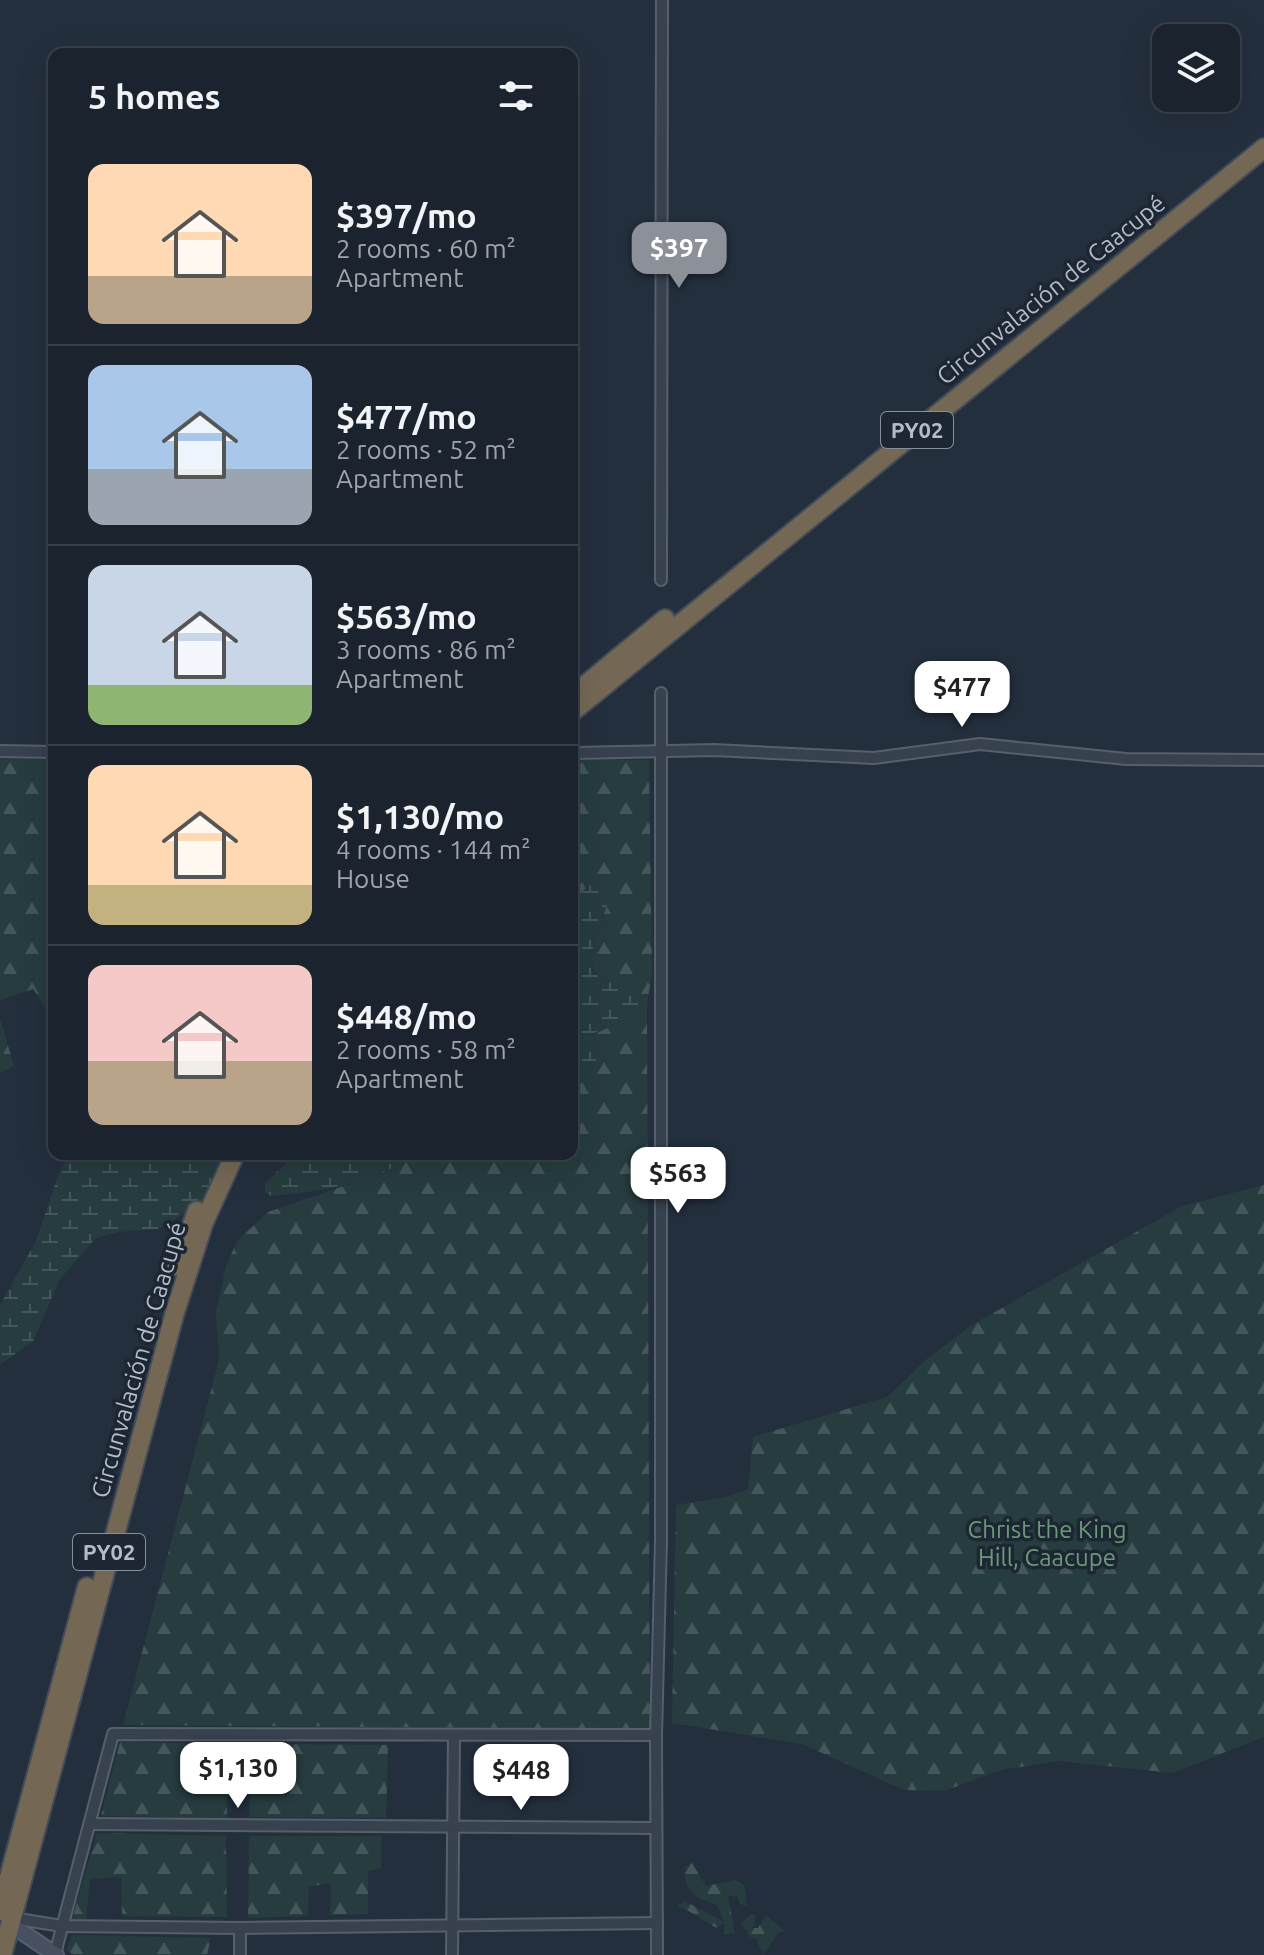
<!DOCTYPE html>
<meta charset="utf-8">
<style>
body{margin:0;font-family:Ubuntu,sans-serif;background:#282f3a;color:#f1f3f6;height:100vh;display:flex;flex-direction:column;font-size:30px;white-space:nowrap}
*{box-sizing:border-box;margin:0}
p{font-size:26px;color:#a0a4aa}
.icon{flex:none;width:44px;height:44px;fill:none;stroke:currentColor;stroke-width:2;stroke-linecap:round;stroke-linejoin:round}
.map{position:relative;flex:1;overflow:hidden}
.drawer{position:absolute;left:48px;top:48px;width:530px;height:1112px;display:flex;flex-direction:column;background:#1b232e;border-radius:16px;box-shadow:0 8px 32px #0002,0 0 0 2px #39404a}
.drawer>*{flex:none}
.controls{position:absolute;left:1152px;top:24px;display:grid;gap:16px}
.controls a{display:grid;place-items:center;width:88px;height:88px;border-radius:16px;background:#1b232e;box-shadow:0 8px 32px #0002,0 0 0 2px #39404a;font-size:40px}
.price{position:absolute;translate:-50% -68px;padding:0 18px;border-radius:16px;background:#fff;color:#222;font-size:26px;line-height:52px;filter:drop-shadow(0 2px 4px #0008)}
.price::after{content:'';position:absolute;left:50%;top:48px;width:24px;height:18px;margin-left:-12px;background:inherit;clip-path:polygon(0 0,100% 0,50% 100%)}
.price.active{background:#8c9099;color:#fff}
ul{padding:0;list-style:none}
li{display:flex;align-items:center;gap:24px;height:200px;padding:0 40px}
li+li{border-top:2px solid #39404a}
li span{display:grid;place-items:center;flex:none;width:224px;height:160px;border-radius:16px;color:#555}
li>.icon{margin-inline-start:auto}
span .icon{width:96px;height:96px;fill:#fffc;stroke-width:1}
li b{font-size:34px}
h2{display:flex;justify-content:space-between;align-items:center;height:96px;padding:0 40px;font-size:34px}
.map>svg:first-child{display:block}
.forest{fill:url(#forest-firs)}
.wetland{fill:url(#wetland-marsh)}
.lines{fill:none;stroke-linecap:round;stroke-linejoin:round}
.street-casing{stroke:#565f6c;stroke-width:14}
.secondary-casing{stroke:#565f6c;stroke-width:18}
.highway-casing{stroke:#434c59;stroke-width:22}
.street{stroke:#38414e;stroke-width:10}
.secondary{stroke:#465061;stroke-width:14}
.highway{stroke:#746855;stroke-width:18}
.labels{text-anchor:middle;stroke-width:7;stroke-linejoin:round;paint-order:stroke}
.shield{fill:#1d2633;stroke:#878f9c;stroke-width:2}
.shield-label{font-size:22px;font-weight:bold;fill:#b4bcc9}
.street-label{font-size:24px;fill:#b4bcc9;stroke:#1d2633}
.park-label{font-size:24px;fill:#6b9a76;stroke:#1d2633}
</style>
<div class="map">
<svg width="1264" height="1955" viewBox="0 0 1264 1955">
<defs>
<pattern id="forest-firs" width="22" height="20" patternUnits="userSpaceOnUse" patternTransform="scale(2)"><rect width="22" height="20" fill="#263c3f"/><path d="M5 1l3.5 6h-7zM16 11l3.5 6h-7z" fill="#435659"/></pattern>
<pattern id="wetland-marsh" width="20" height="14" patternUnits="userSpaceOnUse" patternTransform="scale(2)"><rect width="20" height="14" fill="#263c3f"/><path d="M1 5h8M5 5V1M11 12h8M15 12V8" fill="none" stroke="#435659"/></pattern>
</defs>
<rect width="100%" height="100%" fill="#242f3e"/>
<g class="forest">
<polygon points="0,759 54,759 54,1020 33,989 0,1000"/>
<path d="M572,759l77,1 3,215 -4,22c-14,-6 -40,-12 -51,-23 -17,-15 14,-64 13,-89l-22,1 -16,16z"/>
<path d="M647,1009l3,720 -527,-4 96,-365 -3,-48 10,-46 11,-25 31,-29 119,-41 29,-17h156v-71c17,-8 23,-16 28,-34l-10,-13z"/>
<polygon points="0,1018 14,1066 0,1073"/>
<polygon points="1264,1185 1264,1737 1172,1773 1059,1761 1001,1770 944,1791 904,1790 802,1744 672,1723 676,1505 726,1497 748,1489 753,1437 887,1397 927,1359 972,1325 1182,1206"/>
<polygon points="120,1742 228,1744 227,1818 101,1816"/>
<polygon points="248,1744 388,1745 386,1818 250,1817"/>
<polygon points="97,1833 226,1836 227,1917 122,1916 121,1877 90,1879 86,1919 72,1919"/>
<polygon points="249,1836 382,1836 381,1868 368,1871 368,1914 330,1915 331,1883 309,1887 308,1916 248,1918"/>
<path d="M692,1863l14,23 30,-6 8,5 3,21 -7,-2 -3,-8h-9l7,37 -11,2v-12l-7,5c-15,-7 -25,-17 -40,-22l8,-5 39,21 -7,-17c-22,-7 -34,-14 -32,-38z"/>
<polygon points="751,1915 756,1915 753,1928 758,1928 766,1915 784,1931 778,1933 763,1955 756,1938 750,1937 741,1923"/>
<polygon points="72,1935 211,1938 207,1955 74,1955 66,1950"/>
</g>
<g class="wetland">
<path d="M602,882l8,3c1,25 -30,74 -14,89 12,11 38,17 52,23l-1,12 -57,26 10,14c-5,18 -11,26 -28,34v-181l16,-16z"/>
<polygon points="71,1154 230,1154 204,1201 159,1229 118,1232 96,1238 60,1279 33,1341 0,1365 0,1305 36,1241 59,1172"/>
<path d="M296,1154h120c-43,30 -94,37 -145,42l-6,-4v-9z"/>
</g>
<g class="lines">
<defs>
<g id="street">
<polyline points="661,580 662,0"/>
<polyline points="0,751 54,752"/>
<polyline points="576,753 714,750 874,758 980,744 1126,759 1264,760"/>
<polyline points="90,1824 656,1828"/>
<polyline points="12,1918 62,1926 240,1928 657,1923"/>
<polyline points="55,1954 113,1734 656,1735"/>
<polyline points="240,1955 240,1928"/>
<polyline points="452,1955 454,1735"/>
<polyline points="657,1955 656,1735 661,1541 661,693"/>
</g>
<polyline id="secondary" points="10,1924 56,1955"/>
<g id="highway">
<polyline points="572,696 665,619"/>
<polyline points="572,712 1264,148"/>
<polyline points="177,1266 197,1211"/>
<polyline points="0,1911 87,1587"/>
<polyline points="2,1955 175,1312 204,1222 235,1154"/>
</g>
</defs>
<use href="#street" class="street-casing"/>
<use href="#secondary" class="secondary-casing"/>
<use href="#highway" class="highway-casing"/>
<use href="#street" class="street"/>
<use href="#secondary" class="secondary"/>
<use href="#highway" class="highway"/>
</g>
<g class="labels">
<g class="shield">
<rect x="881" y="412" width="72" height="36" rx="6"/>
<rect x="73" y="1534" width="72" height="36" rx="6"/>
</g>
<g class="shield-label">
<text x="917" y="438">PY02</text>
<text x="109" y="1560">PY02</text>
</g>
<g class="street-label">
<text transform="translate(1051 290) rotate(-39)" y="8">Circunvalación de Caacupé</text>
<text transform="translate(139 1360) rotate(-74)" y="8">Circunvalación de Caacupé</text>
</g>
<g class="park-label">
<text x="1047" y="1538">Christ the King<tspan x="1047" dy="28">Hill, Caacupe</tspan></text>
</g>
</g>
</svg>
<div class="controls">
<a><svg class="icon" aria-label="layers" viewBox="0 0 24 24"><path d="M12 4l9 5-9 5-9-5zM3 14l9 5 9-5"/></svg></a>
</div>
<b class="price active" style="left:679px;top:290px">$397</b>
<b class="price" style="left:962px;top:729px">$477</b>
<b class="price" style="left:678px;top:1215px">$563</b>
<b class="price" style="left:238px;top:1810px">$1,130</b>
<b class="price" style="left:521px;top:1812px">$448</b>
<section class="drawer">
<h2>5 homes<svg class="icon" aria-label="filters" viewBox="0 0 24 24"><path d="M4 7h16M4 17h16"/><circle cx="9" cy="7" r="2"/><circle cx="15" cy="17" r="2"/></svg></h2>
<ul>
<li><span style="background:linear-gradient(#ffd9b3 70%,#b9a48a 0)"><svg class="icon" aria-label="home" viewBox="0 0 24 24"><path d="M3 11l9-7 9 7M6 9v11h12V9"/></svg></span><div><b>$397/mo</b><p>2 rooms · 60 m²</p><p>Apartment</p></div></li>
<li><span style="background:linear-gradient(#a9c7e8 65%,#9aa5b1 0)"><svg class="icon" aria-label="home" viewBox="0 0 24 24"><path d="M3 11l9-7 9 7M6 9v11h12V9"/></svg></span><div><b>$477/mo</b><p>2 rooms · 52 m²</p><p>Apartment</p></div></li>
<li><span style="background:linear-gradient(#c9d6e8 75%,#8fb573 0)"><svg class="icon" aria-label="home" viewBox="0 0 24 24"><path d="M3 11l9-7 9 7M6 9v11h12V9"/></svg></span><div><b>$563/mo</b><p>3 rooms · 86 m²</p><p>Apartment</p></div></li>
<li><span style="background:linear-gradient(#ffd9b3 75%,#c2b280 0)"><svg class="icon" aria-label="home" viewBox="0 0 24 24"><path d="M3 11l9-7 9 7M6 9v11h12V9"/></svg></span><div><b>$1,130/mo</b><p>4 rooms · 144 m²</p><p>House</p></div></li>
<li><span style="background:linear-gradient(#f6c9c9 60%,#b9a48a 0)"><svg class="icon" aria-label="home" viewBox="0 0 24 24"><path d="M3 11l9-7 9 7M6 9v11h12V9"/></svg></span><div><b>$448/mo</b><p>2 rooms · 58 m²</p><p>Apartment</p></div></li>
</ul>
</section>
</div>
